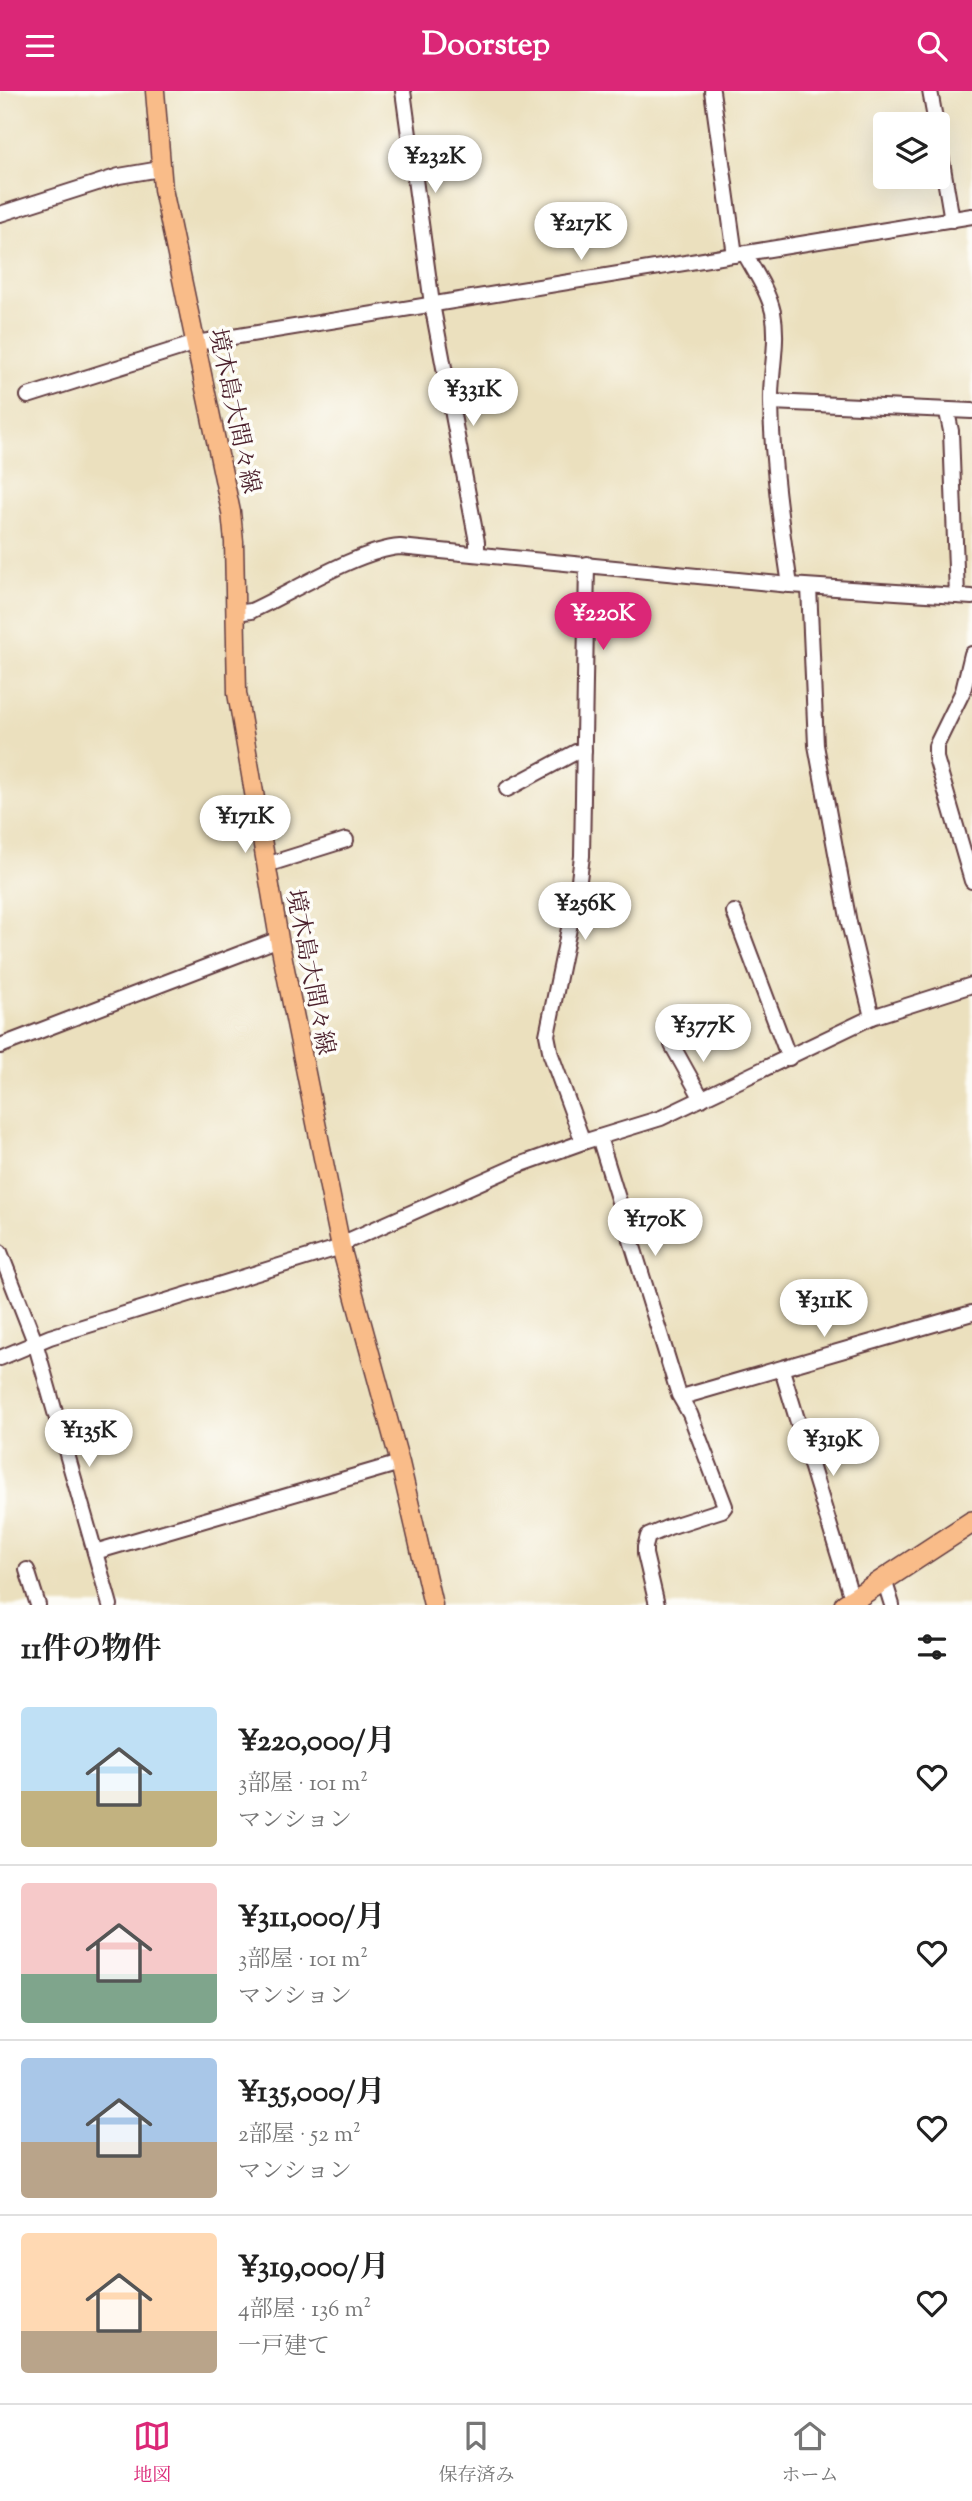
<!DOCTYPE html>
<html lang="ja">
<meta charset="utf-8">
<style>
body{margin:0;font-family:"Sorts Mill Goudy","Noto Serif JP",serif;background:#f6f6f6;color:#222;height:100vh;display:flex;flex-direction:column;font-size:26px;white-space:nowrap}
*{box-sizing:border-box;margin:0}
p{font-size:23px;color:#767676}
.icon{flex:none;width:38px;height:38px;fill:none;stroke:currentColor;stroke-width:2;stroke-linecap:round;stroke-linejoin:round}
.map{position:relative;height:1514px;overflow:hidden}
.panel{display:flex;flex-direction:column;background:#fff;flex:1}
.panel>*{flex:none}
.buttons{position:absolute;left:873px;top:21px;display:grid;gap:14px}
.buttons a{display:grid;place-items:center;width:77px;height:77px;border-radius:7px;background:#fff;box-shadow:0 7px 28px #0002;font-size:35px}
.price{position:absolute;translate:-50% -60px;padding:0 16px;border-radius:24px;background:#fff;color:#222;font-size:23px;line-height:46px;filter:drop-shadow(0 2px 4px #0008)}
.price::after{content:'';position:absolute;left:50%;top:42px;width:21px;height:16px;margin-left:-10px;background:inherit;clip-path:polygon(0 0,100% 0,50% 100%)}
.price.current{background:#db2777;color:#fff}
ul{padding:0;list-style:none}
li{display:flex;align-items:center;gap:21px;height:175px;padding:0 21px}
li+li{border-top:2px solid #e0e0e0}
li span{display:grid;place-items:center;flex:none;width:196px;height:140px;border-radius:7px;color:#555}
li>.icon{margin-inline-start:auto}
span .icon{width:84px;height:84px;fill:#fffc;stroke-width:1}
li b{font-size:30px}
h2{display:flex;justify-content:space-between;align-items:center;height:84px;padding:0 21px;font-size:30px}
header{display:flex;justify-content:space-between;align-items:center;height:91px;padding:0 21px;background:#db2777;color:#fff;font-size:32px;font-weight:700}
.tab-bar{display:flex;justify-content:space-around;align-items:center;height:98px;border-top:2px solid #e0e0e0;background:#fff;font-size:19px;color:#767676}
.tab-bar a{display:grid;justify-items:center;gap:4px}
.tab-bar .current{color:#db2777}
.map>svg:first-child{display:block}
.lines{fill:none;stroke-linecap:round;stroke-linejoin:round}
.minor-casing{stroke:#623c41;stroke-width:18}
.major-casing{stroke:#623c41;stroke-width:21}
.highway-casing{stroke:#623c41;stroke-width:24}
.minor{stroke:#fff;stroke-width:14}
.major{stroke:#f9bc89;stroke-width:18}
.highway{stroke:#f9bc89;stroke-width:21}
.labels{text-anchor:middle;stroke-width:7;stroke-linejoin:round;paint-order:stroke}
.street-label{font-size:24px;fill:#4a1f2b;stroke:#fdfcf7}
</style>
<header><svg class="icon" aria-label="menu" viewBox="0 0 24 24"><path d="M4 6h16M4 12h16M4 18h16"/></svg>Doorstep<svg class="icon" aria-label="search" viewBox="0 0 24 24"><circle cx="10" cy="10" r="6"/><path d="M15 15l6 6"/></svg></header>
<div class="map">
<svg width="972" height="1514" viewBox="0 0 972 1514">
<rect width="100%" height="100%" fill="#fdfcf7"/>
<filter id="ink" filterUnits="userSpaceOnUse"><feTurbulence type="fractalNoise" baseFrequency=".0143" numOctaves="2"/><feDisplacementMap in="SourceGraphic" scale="14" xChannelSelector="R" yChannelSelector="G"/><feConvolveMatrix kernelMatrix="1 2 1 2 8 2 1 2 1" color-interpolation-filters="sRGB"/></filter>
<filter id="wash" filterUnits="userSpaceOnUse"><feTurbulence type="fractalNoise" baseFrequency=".00686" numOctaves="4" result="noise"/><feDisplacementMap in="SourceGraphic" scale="28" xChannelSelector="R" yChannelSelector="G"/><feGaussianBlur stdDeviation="1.57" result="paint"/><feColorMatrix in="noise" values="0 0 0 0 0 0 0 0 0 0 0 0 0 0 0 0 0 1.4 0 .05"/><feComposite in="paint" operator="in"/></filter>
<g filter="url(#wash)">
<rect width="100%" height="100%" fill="#ebe0be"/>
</g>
<g filter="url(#ink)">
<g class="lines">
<defs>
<g id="minor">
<polyline points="403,0 432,213 477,451 477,462"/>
<polyline points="712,0 735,164"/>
<polyline points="930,0 936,33"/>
<polyline points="938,47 952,129"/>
<polyline points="0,123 119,85 160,78"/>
<path d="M745,163c10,18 23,37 28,58 6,30 -3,61 -2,91 1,61 10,122 19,182"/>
<polyline points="28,305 196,252 972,125"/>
<polyline points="771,311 972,320"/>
<polyline points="947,321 951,340 957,505"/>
<polyline points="809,496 816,654 849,832 872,926"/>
<path d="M235,522l16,-2c40,-18 107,-61 149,-64l390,38 182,12"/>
<polyline points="972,563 963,600 936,655 936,667 972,790"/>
<polyline points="507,698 576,661 584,660"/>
<polyline points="266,774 346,749"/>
<polyline points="734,821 789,967"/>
<polyline points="672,954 702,1008"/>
<polyline points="0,955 279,848"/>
<polyline points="599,1046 679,1304 690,1323 725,1415 722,1419 669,1436 648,1445 645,1456 645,1463 657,1514"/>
<polyline points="583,1051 551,964 547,944 579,789 582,765 587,473"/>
<polyline points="0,1161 35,1251 110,1514"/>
<polyline points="0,1267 50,1246 341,1156 350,1149 519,1074 583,1051 661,1027 872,926 972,894"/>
<polyline points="782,1279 849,1498 854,1508"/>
<polyline points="682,1306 972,1222"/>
<polyline points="95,1461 400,1372"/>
<polyline points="27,1479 38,1514"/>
<polyline points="882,1490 887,1498 892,1514"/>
</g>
<polyline id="major" points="155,0 163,98 231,421 234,451 237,602 279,848 341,1156 400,1372 433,1514"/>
<polyline id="highway" points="845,1514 972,1431"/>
</defs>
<use href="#minor" class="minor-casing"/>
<use href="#major" class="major-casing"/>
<use href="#highway" class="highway-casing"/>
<use href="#minor" class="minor"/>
<use href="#major" class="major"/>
<use href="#highway" class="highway"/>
</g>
</g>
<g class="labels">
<g class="street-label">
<text transform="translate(235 320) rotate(78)" y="8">境木島大間々線</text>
<text transform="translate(311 881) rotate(79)" y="8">境木島大間々線</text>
</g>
</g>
</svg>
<div class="buttons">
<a><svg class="icon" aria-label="layers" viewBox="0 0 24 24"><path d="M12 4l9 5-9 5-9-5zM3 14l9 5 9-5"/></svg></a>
</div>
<b class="price" style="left:435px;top:104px">¥232K</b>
<b class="price" style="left:581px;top:171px">¥217K</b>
<b class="price" style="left:473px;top:337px">¥331K</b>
<b class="price current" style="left:603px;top:561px">¥220K</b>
<b class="price" style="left:245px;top:764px">¥171K</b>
<b class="price" style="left:585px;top:851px">¥256K</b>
<b class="price" style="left:703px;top:973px">¥377K</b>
<b class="price" style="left:655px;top:1167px">¥170K</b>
<b class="price" style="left:824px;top:1248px">¥311K</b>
<b class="price" style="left:89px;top:1378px">¥135K</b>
<b class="price" style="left:833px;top:1387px">¥319K</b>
</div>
<section class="panel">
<h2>11件の物件<svg class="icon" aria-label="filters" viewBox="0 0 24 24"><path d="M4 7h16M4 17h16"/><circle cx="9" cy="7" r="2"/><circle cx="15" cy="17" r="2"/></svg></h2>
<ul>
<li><span style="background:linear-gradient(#bfe0f5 60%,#c2b280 0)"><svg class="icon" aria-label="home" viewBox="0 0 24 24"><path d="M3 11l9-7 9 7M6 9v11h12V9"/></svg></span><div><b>¥220,000/月</b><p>3部屋 · 101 m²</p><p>マンション</p></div><svg class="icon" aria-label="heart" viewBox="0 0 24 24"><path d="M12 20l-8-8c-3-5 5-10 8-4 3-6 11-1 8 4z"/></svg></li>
<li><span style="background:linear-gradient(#f6c9c9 65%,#7fa58c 0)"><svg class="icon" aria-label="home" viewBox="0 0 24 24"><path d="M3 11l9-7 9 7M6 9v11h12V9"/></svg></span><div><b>¥311,000/月</b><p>3部屋 · 101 m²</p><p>マンション</p></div><svg class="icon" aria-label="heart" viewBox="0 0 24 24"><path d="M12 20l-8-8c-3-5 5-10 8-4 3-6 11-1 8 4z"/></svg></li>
<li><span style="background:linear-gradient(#a9c7e8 60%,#b9a48a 0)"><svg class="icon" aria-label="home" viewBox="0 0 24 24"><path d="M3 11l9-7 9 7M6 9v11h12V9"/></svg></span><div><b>¥135,000/月</b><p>2部屋 · 52 m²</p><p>マンション</p></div><svg class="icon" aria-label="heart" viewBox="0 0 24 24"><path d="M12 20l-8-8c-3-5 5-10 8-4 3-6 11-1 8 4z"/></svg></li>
<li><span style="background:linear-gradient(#ffd9b3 70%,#b9a48a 0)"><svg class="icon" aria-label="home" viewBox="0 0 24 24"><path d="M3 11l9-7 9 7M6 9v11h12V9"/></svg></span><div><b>¥319,000/月</b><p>4部屋 · 136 m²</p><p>一戸建て</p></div><svg class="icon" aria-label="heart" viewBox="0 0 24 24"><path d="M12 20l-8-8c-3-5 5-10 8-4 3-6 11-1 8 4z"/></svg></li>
</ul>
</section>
<nav class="tab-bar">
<a class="current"><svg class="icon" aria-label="map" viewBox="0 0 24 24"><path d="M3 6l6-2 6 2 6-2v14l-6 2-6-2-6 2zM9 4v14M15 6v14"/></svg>地図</a>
<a><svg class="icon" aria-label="saved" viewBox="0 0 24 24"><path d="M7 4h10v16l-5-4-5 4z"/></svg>保存済み</a>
<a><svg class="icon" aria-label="home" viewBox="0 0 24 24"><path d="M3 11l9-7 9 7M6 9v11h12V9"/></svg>ホーム</a>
</nav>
